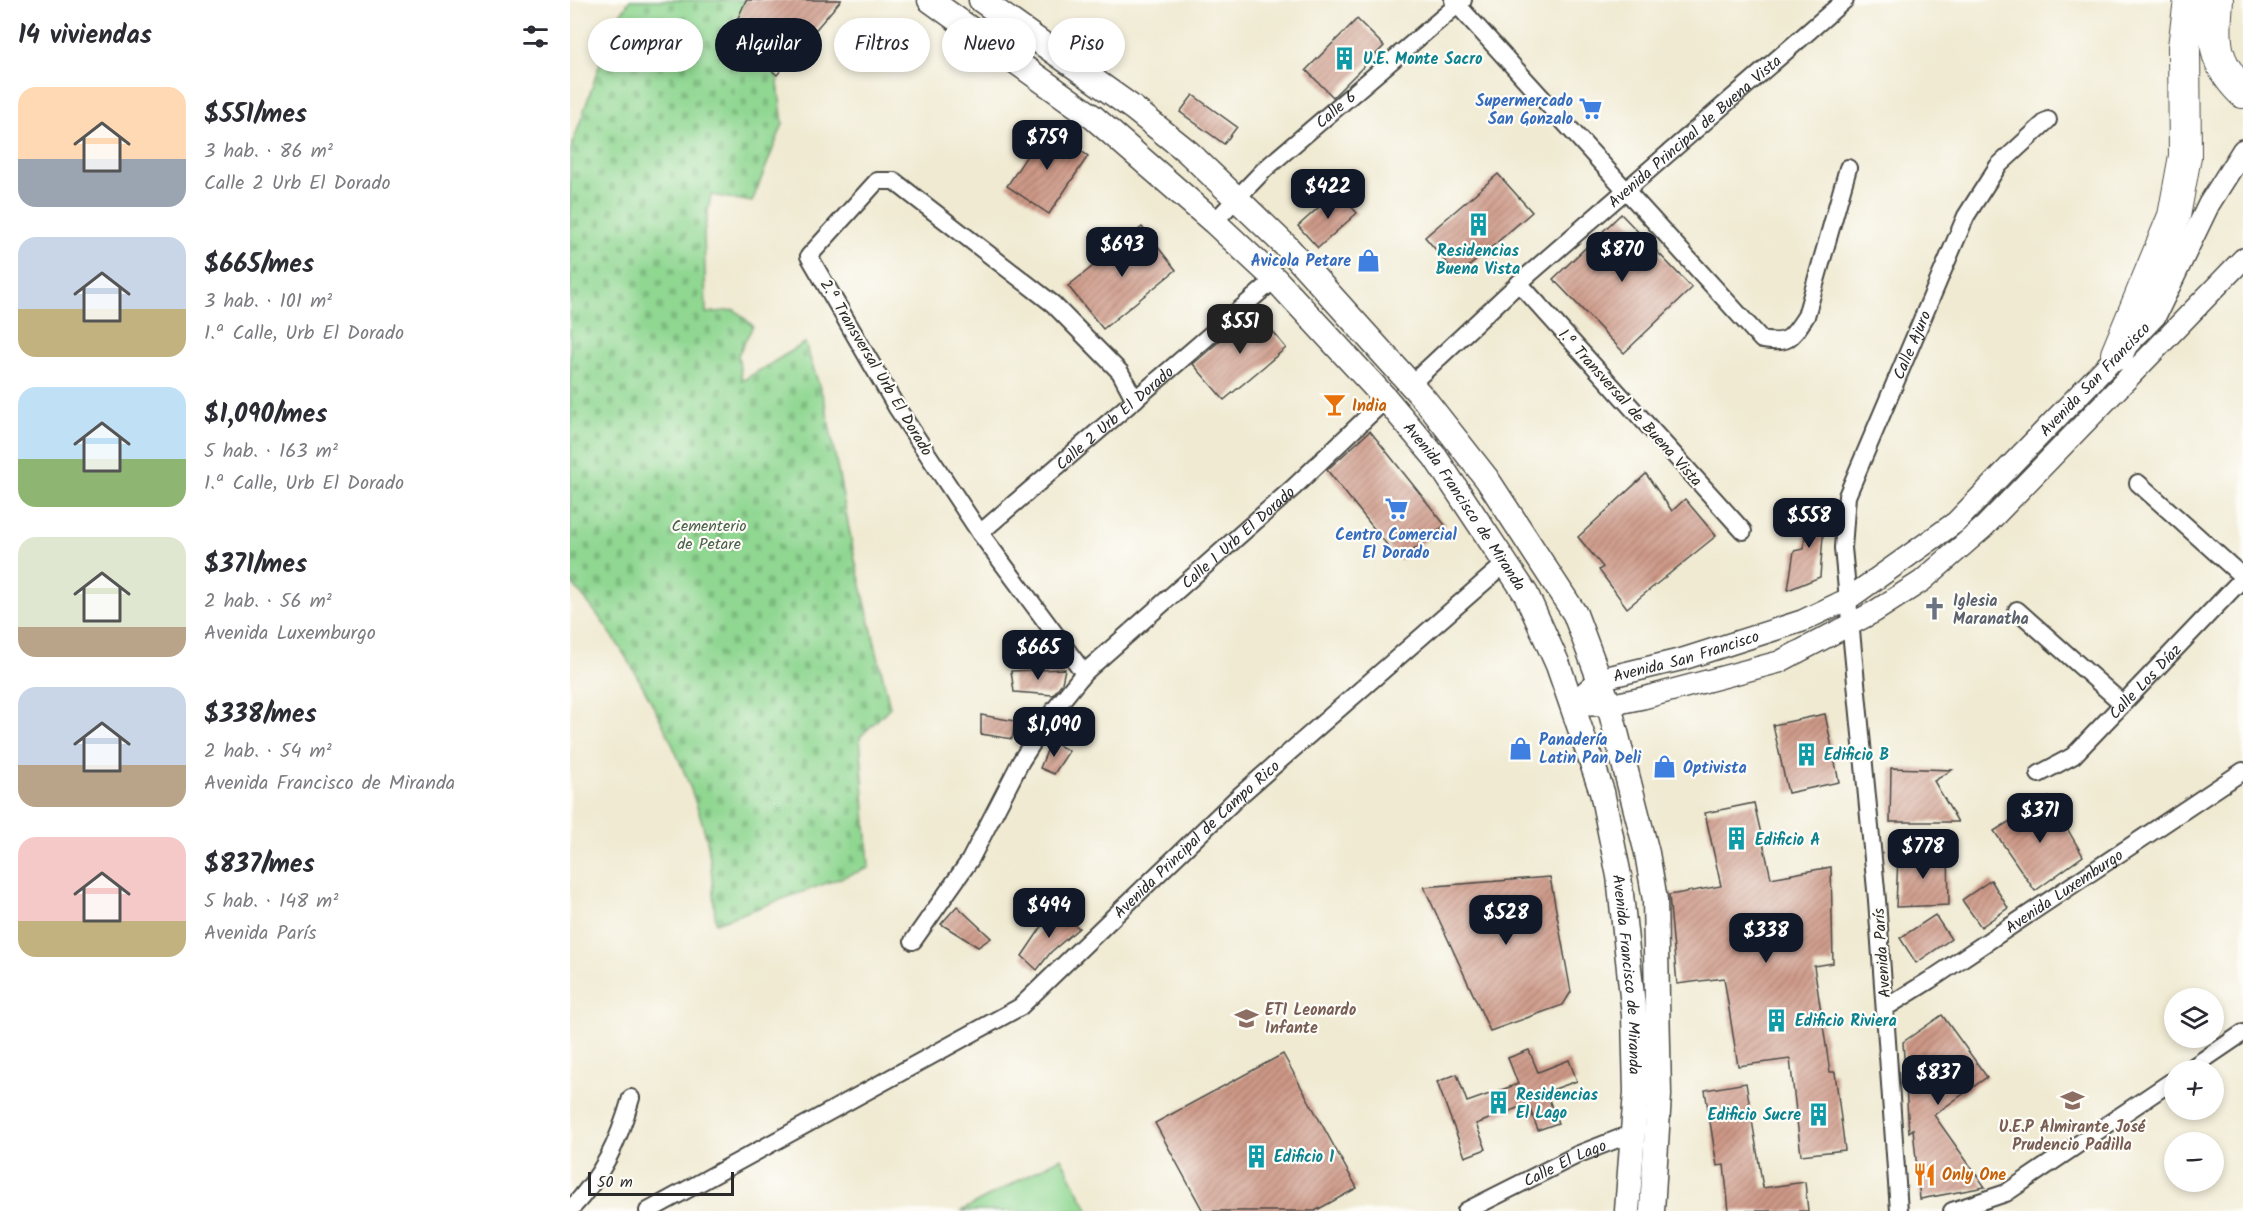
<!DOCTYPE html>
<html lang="es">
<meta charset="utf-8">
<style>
body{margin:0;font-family:Kalam,sans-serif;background:#f7f7f7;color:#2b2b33;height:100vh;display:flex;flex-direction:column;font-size:22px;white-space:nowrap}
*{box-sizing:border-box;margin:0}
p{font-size:20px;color:#7c7c81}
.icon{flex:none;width:33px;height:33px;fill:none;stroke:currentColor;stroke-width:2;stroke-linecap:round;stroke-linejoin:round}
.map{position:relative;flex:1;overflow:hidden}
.side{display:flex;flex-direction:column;background:#fff;width:570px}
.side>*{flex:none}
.banner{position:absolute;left:18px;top:18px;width:570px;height:54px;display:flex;gap:12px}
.fabs{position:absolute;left:1594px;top:988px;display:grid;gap:12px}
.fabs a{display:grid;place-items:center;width:60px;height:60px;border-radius:50%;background:#fff;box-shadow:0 3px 9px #0003;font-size:30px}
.scale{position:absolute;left:18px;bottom:15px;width:146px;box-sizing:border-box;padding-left:6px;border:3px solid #2b2b2b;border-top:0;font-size:16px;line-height:21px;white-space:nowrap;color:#2b2b2b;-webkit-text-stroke:4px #fdfcf7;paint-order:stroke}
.price{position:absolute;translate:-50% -51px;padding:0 14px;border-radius:12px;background:#111827;color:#fff;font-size:20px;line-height:39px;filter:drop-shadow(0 2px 3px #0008)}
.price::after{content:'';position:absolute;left:50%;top:36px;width:18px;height:14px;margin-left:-9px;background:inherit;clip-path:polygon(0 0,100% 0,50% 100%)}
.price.selected{background:#222;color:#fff}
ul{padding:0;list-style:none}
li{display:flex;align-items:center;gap:18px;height:150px;padding:0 18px}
li span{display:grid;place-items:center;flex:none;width:168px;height:120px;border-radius:18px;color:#555}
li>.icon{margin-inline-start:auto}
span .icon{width:72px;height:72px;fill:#fffc;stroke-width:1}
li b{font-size:26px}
h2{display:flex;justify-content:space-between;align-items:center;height:72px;padding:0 18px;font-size:26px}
.chip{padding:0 21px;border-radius:27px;background:#fff;box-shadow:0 3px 9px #0003;font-size:21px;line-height:54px}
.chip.selected{background:#111827;color:#fff}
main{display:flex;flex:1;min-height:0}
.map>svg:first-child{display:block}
.cemetery{fill:url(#cemetery-stones);stroke:#5e815e;stroke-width:1.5}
.garden{fill:#90d792;stroke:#5e815e;stroke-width:1.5}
.building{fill:url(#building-hatch)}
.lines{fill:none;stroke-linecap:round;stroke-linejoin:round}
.minor-casing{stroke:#494844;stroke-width:20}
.tertiary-casing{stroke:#494844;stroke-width:24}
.secondary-casing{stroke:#494844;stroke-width:27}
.motorway-casing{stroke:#494844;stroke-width:34}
.minor{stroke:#fff;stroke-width:16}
.tertiary{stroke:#fff;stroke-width:21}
.secondary{stroke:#fff;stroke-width:24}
.motorway{stroke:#fff;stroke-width:32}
.labels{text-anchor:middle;stroke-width:4.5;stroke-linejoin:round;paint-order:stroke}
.culture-label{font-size:16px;font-weight:bold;fill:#0d838f;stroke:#fdfcf7;text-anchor:start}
.shop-label{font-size:16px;font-weight:bold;fill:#366cbe;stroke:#fdfcf7;text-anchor:end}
.street-label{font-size:16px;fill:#2b2b2b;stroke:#fdfcf7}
.food-label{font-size:16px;font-weight:bold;fill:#c56008;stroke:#fdfcf7;text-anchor:start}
.park-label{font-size:16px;fill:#495f4a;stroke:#fdfcf7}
.worship-label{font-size:16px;font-weight:bold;fill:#5b616d;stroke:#fdfcf7;text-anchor:start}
.education-label{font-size:16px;font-weight:bold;fill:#785e54;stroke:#fdfcf7;text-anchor:start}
</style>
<main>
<section class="side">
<h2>14 viviendas<svg class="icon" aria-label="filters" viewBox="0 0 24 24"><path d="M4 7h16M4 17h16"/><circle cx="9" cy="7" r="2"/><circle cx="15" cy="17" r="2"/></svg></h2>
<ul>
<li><span style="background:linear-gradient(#ffd9b3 60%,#9aa5b1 0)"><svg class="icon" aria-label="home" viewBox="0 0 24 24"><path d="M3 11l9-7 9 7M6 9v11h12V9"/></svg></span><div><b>$551/mes</b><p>3 hab. · 86 m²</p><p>Calle 2 Urb El Dorado</p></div></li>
<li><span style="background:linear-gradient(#c9d6e8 60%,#c2b280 0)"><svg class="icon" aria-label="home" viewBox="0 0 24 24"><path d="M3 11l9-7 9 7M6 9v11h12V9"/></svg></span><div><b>$665/mes</b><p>3 hab. · 101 m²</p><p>1.ª Calle, Urb El Dorado</p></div></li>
<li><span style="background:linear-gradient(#bfe0f5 60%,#8fb573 0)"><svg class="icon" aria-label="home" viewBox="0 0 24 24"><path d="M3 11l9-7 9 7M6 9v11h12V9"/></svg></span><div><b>$1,090/mes</b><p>5 hab. · 163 m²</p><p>1.ª Calle, Urb El Dorado</p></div></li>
<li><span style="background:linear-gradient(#dfe7d0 75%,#b9a48a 0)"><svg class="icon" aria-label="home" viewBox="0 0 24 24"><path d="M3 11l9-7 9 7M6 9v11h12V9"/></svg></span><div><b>$371/mes</b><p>2 hab. · 56 m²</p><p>Avenida Luxemburgo</p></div></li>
<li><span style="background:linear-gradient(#c9d6e8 65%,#b9a48a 0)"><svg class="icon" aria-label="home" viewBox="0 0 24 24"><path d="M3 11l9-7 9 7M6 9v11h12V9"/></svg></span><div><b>$338/mes</b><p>2 hab. · 54 m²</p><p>Avenida Francisco de Miranda</p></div></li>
<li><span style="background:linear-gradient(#f6c9c9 70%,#c2b280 0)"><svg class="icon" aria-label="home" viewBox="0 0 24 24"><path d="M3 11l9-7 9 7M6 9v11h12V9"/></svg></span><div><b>$837/mes</b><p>5 hab. · 148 m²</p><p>Avenida París</p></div></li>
</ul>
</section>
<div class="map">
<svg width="1673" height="1211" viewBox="0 0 1673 1211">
<defs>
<pattern id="cemetery-stones" width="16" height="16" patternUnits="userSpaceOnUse" patternTransform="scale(1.5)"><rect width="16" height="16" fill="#90d792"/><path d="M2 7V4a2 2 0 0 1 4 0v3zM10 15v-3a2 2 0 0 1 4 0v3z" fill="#7cb97e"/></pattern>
<pattern id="building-hatch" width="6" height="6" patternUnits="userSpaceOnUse" patternTransform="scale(1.5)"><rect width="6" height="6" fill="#cd9886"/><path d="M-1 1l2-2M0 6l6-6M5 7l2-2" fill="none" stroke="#a77c6e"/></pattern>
</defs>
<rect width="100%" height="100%" fill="#fdfcf7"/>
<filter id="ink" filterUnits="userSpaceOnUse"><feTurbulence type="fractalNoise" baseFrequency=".0167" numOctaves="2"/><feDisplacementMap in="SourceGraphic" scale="12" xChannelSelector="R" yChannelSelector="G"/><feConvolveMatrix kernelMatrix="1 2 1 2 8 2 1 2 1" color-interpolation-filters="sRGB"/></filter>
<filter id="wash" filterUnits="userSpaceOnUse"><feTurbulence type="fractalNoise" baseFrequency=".008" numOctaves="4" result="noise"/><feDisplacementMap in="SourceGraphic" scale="24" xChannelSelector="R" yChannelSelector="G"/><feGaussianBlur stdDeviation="1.35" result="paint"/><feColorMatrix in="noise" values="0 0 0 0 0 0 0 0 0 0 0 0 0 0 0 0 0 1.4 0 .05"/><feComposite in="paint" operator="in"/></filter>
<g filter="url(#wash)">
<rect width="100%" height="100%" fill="#f0ead2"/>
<path class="cemetery" d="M60,0h116l31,75 6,49 -31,78 -41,-7 -7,37 2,81 29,-3 18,16 -15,29 4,26 63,-38 20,60 30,157 35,147 -30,30 9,131 -153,55c-4,-29 -3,-60 -10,-87 -21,-79 -80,-195 -136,-254v-430l43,-127z"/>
<polygon class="garden" points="491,1158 519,1211 391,1211"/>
<g id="blocks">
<g class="building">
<polygon points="176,0 271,0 207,75 160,36"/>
<polygon points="787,19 814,46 763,97 736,70"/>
<polygon points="623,95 667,127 654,144 610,112"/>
<polygon points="476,127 518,156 479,214 437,186"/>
<polygon points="928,174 962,212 888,276 855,237"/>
<polygon points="767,191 787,213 748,248 728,226"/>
<polygon points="1051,214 1122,288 1054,353 983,279"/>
<polygon points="572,227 606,270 533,329 498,286"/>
<polygon points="685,310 716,348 654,400 623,364"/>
<polygon points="800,431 875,525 830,561 757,470"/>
<polygon points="1076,474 1102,511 1115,499 1146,536 1057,608 1029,570 1033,567 1008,537"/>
<polygon points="1237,503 1255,508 1250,577 1218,590 1224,551 1234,549"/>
<polygon points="495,669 492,683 483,695 444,692 441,671"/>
<polygon points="1255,714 1269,782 1218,793 1203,725"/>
<polygon points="411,715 445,721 442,739 411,734"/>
<polygon points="481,741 499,751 484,774 470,768"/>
<polygon points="1321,768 1382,770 1364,781 1388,822 1320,822"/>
<polygon points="1479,797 1513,856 1465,891 1424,831"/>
<polygon points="1184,803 1201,878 1261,867 1263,963 1244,966 1260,1072 1265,1072 1275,1150 1231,1155 1220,1059 1168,1066 1154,978 1107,984 1099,895 1151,886 1135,813"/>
<polygon points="1378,852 1379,905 1326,907 1328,855"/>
<polygon points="980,877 1001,992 993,1005 920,1031 854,887"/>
<polygon points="1421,880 1438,908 1411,927 1392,900"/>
<polygon points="387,906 421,938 408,947 371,924"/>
<polygon points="483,910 509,928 481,952 467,970 452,956"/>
<polygon points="1365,915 1381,939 1346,963 1330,938"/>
<polygon points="1372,1015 1417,1077 1364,1115 1415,1187 1350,1199 1343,1129 1339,1132 1333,1042"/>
<polygon points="959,1050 968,1072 999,1060 1007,1081 976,1092 988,1123 968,1130 958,1104 906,1124 916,1149 895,1157 867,1082 887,1074 897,1102 948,1084 938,1058"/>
<polygon points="713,1054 787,1188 745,1211 633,1211 585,1123"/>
<polygon points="1176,1083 1193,1188 1235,1182 1238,1211 1159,1211 1154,1165 1147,1166 1135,1090"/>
</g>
</g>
</g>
<g filter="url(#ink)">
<use href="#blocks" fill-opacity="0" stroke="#494844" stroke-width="1.5"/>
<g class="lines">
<defs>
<g id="minor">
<path d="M883,0l309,340c27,5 30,-3 44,-24l42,-148"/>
<path id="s1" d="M644,222l51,-53 198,-169"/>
<polyline points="949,283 1173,531"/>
<path id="s2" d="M841,384l108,-101 326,-283"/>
<polyline points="1568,483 1673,577"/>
<path id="s3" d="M410,533l295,-254"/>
<polyline points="1447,610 1553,704"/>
<polyline points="514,673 410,533 327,408 239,256 307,181 324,181 483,304 550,372 565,400"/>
<path id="s4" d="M1469,774l34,-18 170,-178"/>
<path id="s5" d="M343,941l57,-81 51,-99 30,-47 33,-41 210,-186 92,-88"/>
<path id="s6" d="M1315,1008l45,-28 313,-209"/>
<polyline points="1617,1071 1673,1033"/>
<path d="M0,1210c33,-35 48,-67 61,-112"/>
<path id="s7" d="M78,1211l372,-204 218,-210 269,-235"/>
<path id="s8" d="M896,1211l113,-57 54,-21"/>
<path id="s9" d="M1329,1211l-22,-311 -34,-352 4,-52 119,-280 32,-50 50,-46"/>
<polyline points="1382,1211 1436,1193 1605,1079"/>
</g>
<g id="tertiary">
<path id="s10" d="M1001,705l29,-26 83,-20 119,-38 46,-22 108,-77 199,-206 54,-112 34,-54"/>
<polyline points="1001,705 1039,705 1073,698 1209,662 1304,612 1352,581 1414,527 1673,259"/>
</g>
<g id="secondary">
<path id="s11" d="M360,0l163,117 121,105 61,57 111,120 49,58 91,137 32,71 44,127 17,84 15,139 2,77 -9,119"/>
<polyline points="411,0 563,108 618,152 717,247 855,400 917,479 1005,614 1039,705 1077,853 1085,900 1089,1095 1082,1211"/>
</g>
<g id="motorway">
<path d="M1647,0c-3,41 -5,61 26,92"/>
<polyline points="1547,354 1604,216 1615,156 1614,47 1620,0"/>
</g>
</defs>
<use href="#minor" class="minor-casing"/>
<use href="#tertiary" class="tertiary-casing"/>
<use href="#secondary" class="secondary-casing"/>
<use href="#motorway" class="motorway-casing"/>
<use href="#minor" class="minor"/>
<use href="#tertiary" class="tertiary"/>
<use href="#secondary" class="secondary"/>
<use href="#motorway" class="motorway"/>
</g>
</g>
<defs>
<symbol id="building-bare" viewBox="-9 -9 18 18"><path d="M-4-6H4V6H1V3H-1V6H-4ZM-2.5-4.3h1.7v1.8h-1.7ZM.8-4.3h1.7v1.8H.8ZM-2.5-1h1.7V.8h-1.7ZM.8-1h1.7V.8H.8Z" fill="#0f9aa8" stroke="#fdfcf7" stroke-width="2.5" paint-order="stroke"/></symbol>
<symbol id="supermarket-bare" viewBox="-9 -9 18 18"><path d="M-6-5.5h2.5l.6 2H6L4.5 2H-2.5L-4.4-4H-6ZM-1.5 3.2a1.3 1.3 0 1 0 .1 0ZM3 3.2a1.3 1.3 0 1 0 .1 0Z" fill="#3f7fe0" stroke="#fdfcf7" stroke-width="2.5" paint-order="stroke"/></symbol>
<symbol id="shop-bare" viewBox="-9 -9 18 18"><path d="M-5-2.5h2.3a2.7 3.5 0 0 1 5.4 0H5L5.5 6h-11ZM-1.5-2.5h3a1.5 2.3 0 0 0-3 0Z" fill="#3f7fe0" stroke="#fdfcf7" stroke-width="2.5" paint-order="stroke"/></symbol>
<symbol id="bar-bare" viewBox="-9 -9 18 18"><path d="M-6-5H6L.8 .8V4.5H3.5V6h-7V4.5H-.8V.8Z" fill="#e8710a" stroke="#fdfcf7" stroke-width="2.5" paint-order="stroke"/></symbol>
<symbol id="church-bare" viewBox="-9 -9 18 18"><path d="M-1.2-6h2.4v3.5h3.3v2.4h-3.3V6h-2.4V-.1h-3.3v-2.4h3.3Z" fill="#6b7280" stroke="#fdfcf7" stroke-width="2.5" paint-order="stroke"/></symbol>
<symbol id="school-bare" viewBox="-9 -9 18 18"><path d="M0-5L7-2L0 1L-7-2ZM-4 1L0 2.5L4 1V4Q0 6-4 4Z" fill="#8d6e63" stroke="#fdfcf7" stroke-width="2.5" paint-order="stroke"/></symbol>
<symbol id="restaurant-bare" viewBox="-9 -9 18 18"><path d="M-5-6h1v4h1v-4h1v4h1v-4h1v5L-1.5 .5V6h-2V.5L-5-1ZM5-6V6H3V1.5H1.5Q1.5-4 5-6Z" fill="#e8710a" stroke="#fdfcf7" stroke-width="2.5" paint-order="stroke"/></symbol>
</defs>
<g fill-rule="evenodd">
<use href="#building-bare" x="758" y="42" width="33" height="33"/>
<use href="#supermarket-bare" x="1004" y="92" width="33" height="33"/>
<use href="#building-bare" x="892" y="208" width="33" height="33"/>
<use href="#shop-bare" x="782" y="244" width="33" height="33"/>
<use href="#bar-bare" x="748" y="388" width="33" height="33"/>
<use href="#supermarket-bare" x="810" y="492" width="33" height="33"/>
<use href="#church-bare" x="1348" y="592" width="33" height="33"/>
<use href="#shop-bare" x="934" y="732" width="33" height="33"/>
<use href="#building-bare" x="1220" y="738" width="33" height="33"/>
<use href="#shop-bare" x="1078" y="750" width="33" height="33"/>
<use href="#building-bare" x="1150" y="822" width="33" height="33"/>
<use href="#school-bare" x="660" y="1002" width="33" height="33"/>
<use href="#building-bare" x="1190" y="1004" width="33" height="33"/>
<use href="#school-bare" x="1486" y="1084" width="33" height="33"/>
<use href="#building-bare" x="912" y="1086" width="33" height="33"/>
<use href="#building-bare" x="1232" y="1098" width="33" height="33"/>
<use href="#building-bare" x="670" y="1140" width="33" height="33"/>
<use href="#restaurant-bare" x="1338" y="1158" width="33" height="33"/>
</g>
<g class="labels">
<g class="culture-label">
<text x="793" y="64">U.E. Monte Sacro</text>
<text x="908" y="256" text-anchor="middle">Residencias<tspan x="908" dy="18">Buena Vista</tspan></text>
<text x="1254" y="760">Edificio B</text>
<text x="1185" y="845">Edificio A</text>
<text x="1225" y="1026">Edificio Riviera</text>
<text x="946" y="1100">Residencias<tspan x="946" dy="18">El Lago</tspan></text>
<text x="1231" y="1120" text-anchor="end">Edificio Sucre</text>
<text x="704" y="1162">Edificio 1</text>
</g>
<g class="shop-label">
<text x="1003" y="106">Supermercado<tspan x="1003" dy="18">San Gonzalo</tspan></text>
<text x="781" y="266">Avicola Petare</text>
<text x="826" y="540" text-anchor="middle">Centro Comercial<tspan x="826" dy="18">El Dorado</tspan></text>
<text x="969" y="745" text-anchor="start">Panadería<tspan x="969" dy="18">Latin Pan Deli</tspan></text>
<text x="1113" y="773" text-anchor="start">Optivista</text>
</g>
<g class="street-label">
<text dy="6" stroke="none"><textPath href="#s1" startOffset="166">Calle 6</textPath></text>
<text dy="6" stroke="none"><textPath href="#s2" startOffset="380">Avenida Principal de Buena Vista</textPath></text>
<text dy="6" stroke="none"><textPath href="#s9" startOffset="882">Calle Ajuro</textPath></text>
<text transform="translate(307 367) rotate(59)" y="6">2.ª Transversal Urb El Dorado</text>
<text dy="6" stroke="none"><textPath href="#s10" startOffset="632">Avenida San Francisco</textPath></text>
<text transform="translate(1061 407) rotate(48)" y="6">1.ª Transversal de Buena Vista</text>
<text dy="6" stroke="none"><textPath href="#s3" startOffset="177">Calle 2 Urb El Dorado</textPath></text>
<text dy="6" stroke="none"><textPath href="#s11" startOffset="741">Avenida Francisco de Miranda</textPath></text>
<text dy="6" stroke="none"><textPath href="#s5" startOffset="524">Calle 1 Urb El Dorado</textPath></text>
<text dy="6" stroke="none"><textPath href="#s10" startOffset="128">Avenida San Francisco</textPath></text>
<text dy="6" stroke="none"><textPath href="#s4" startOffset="142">Calle Los Díaz</textPath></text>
<text dy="6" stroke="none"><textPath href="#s7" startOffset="668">Avenida Principal de Campo Rico</textPath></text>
<text dy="6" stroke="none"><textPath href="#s6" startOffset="214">Avenida Luxemburgo</textPath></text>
<text transform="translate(1311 953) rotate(-94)" y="6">Avenida París</text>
<text dy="6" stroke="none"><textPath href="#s11" startOffset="1245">Avenida Francisco de Miranda</textPath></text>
<text dy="6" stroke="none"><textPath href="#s8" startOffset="110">Calle El Lago</textPath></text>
</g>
<g class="food-label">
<text x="782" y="411">India</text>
<text x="1372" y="1180">Only One</text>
</g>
<g class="park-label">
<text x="139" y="531">Cementerio<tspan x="139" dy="18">de Petare</tspan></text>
</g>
<g class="worship-label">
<text x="1383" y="606">Iglesia<tspan x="1383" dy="18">Maranatha</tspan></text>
</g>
<g class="education-label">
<text x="695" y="1015">ETI Leonardo<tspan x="695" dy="18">Infante</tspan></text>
<text x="1502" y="1132" text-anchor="middle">U.E.P Almirante José<tspan x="1502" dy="18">Prudencio Padilla</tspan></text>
</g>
</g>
</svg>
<div class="fabs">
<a><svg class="icon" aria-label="layers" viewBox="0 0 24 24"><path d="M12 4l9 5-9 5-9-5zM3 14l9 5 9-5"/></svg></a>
<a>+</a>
<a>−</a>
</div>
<div class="scale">50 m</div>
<b class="price" style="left:477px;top:171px">$759</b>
<b class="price" style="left:758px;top:220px">$422</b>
<b class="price" style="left:552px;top:278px">$693</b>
<b class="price" style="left:1052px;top:283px">$870</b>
<b class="price selected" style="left:670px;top:355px">$551</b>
<b class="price" style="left:1239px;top:549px">$558</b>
<b class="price" style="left:468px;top:681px">$665</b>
<b class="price" style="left:484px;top:758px">$1,090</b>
<b class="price" style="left:1470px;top:844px">$371</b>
<b class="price" style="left:1353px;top:880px">$778</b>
<b class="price" style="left:479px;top:939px">$494</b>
<b class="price" style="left:936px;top:946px">$528</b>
<b class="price" style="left:1196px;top:964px">$338</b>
<b class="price" style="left:1368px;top:1106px">$837</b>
<div class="banner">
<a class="chip">Comprar</a>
<a class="chip selected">Alquilar</a>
<a class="chip">Filtros</a>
<a class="chip">Nuevo</a>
<a class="chip">Piso</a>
</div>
</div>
</main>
